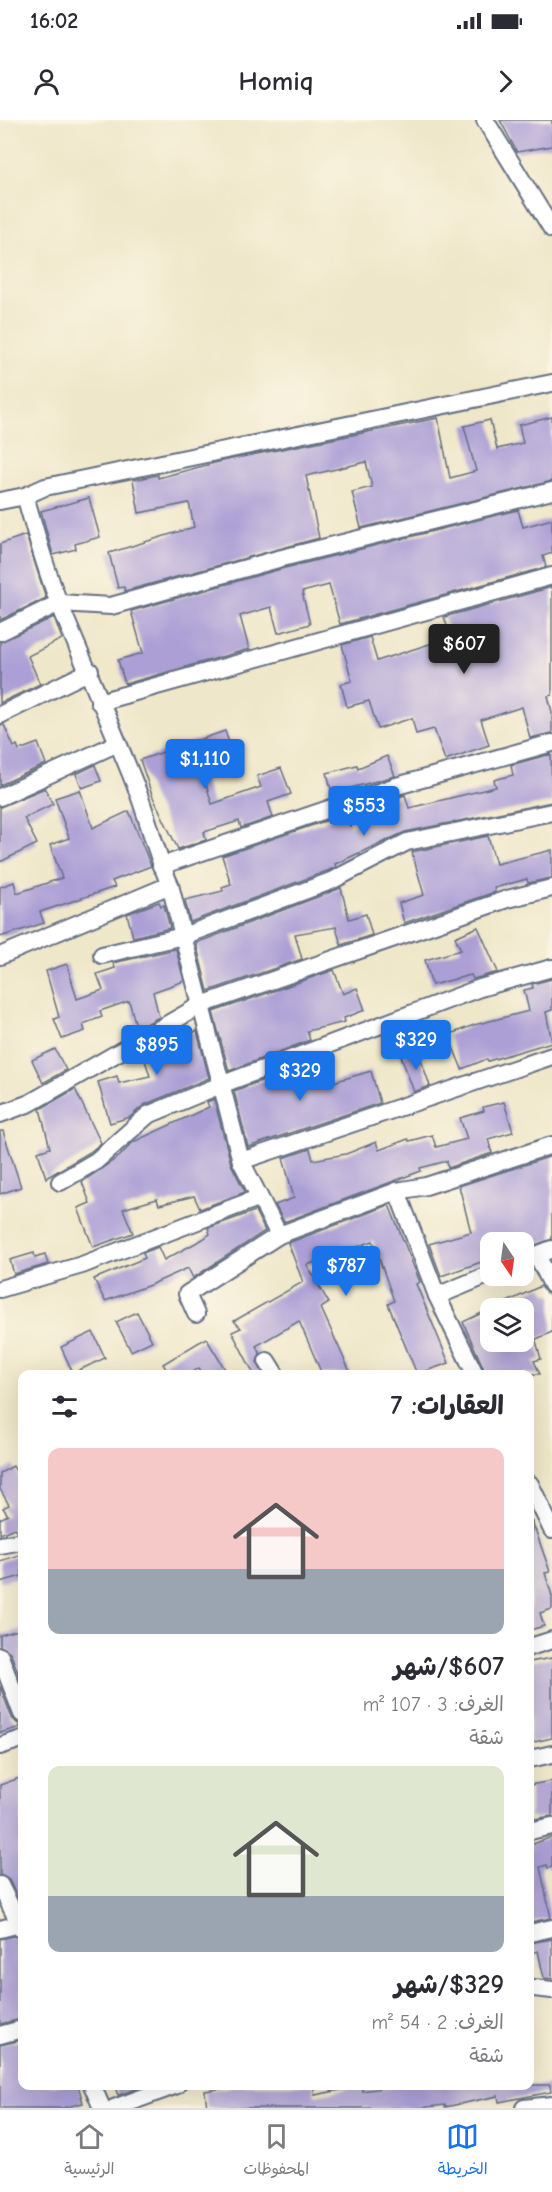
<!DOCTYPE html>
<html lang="ar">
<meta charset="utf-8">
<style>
body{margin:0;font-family:"Comic Neue","Playpen Sans Arabic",sans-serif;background:#f7f7f7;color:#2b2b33;direction:rtl;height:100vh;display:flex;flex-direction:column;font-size:22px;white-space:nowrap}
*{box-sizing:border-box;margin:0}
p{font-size:20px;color:#7c7c81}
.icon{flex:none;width:33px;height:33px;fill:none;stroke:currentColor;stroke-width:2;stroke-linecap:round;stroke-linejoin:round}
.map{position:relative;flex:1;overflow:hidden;direction:ltr}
.side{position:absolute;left:18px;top:1250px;width:516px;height:720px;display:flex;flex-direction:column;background:#fff;border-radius:12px;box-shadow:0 6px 24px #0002;direction:rtl}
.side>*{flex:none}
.needle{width:39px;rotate:167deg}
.buttons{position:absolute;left:480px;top:1112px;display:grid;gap:12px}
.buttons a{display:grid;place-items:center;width:54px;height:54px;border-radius:12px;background:#fff;box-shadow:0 6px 24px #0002;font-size:30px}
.price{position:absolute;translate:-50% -51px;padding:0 14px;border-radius:6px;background:#1a73e8;color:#fff;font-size:20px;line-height:39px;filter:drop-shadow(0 2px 3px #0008)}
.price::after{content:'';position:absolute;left:50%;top:36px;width:18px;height:14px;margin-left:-9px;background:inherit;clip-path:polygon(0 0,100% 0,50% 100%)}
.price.selected{background:#222;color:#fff}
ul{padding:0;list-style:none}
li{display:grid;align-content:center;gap:12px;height:318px;padding:0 30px}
li span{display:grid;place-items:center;height:186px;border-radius:12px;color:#555}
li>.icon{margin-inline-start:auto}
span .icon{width:108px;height:108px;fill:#fffc;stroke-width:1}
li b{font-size:26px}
h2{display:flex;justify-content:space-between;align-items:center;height:72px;padding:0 30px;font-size:26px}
.status{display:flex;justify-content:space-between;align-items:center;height:42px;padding:0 30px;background:#fff;direction:ltr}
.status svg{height:16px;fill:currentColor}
header{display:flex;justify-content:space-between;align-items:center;height:78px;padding:0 30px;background:#fff;font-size:27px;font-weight:600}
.tab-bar{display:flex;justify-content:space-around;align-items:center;height:84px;border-top:2px solid #e1e1e2;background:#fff;font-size:16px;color:#7c7c81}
.tab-bar a{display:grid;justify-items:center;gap:3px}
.tab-bar .selected{color:#1a73e8}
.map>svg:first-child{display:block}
.building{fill:#ab9fd6}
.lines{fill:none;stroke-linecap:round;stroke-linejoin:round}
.street-casing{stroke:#656f83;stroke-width:20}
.street{stroke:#fff;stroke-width:16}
</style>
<div class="status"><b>16:02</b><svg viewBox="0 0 49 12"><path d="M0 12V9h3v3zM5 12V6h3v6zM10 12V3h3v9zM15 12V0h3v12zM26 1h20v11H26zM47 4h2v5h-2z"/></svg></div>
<header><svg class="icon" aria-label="forward" viewBox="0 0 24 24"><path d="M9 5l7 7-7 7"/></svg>Homiq<svg class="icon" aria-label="person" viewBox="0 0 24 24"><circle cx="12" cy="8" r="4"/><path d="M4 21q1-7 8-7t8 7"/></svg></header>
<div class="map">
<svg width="552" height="1988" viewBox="0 0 552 1988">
<rect width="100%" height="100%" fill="#fcf5e5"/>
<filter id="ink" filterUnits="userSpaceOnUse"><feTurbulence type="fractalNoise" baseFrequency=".0167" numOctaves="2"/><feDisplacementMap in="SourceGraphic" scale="12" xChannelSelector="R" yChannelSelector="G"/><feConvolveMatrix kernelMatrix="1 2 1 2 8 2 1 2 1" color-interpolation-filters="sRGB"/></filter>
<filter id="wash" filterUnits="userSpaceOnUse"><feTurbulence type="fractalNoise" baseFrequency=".008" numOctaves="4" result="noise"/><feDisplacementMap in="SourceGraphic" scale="24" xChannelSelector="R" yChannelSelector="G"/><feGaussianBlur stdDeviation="1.35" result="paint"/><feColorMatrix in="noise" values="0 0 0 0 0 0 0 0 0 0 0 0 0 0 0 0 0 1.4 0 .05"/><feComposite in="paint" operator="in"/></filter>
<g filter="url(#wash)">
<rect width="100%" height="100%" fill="#efe7c9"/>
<g id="blocks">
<g class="building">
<polygon points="500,0 552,0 552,26 517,32"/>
<polygon points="552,297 552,361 361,408 352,372 372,367 366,342 306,356 319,418 125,471 124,467 118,468 109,433 194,407 189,383 139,393 133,360 158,355 158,358 222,341 438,298 450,358 476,351 464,306 490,300 497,329 523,323 519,305"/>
<polygon points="89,378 100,417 75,424 76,429 53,435 41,391"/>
<polygon points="518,390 523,407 552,399 552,433 543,436 546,447 340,504 329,465 302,472 310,504 278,513 271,487 240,496 249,529 125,564 118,540 143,533 131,491 281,449"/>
<polygon points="26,415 46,478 0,500 0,424"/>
<polygon points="552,467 552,575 548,576 552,592 552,613 530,618 522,587 481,600 489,625 445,640 434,609 416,614 412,598 378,609 369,581 347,587 341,564 352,561 342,525 370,517 377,541 451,517 444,497"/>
<polygon points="54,497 62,519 28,536 40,564 0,583 0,522"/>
<polygon points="0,605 4,605 14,627 17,625 19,630 38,623 46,644 0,665"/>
<polygon points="225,611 237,646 204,658 212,684 261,667 257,656 281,648 291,674 268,682 273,697 241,708 239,701 204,712 206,720 178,729 152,675 140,640"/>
<polygon points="551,634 552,682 405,712 335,744 336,747 327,751 190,802 185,780 223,771 222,767 231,764 222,736 346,694 350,706 389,693 385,681 405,675 409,688 496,667 494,660 513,655 511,645"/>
<polygon points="387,636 395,656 332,673 327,653 357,645 358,648"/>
<polygon points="95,645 101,661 82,668 76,654"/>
<polygon points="45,668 53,684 24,698 37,724 0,742 0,687"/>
<polygon points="80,670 93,708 129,691 151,746 112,761 115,767 40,792 44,803 0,817 0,767 14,762 17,773 62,758 50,725 69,718 55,678"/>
<polygon points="488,716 496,744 552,730 552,758 528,763 527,759 494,768 495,772 404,803 399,783 424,775 412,732"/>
<polygon points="341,768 349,799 366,794 372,815 341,825 336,807 295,814 302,839 208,871 196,823"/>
<polygon points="159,782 161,786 164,785 170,808 133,817 127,794"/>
<polygon points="478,807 498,852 473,859 471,855 432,865 425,840 461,830 455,817"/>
<polygon points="176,829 184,861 153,872 159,897 137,909 129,881 100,891 102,897 83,904 85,911 62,919 54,899 59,897 46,851 67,844 77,879 103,870 97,854 115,848 113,843"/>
<polygon points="334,850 343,874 357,868 365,890 344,898 345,902 307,911 310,920 229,951 213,892"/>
<polygon points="552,859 552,890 546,892 552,922 488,941 487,939 462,949 448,915 474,905 529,891 524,870 533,868 532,864"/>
<polygon points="197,911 209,958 144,985 130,997 110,1003 98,962 117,956 119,963 150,956 142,931 165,918 166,920"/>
<polygon points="55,929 66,950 43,963 32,940"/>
<polygon points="418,931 430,966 414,972 401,936"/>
<polygon points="312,942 320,966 371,951 380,983 248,1027 234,971"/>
<polygon points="75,969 101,1023 90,1032 46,1058 38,1032 50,1028 40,989"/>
<polygon points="214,979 231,1044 245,1072 200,1089 194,1076 159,1085 157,1079 123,1089 133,1113 93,1127 78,1088 90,1083 82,1062 120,1036 133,1022 209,987 207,982"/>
<polygon points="504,982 513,1012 488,1019 492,1033 448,1048 447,1041 420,1048 421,1051 284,1102 275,1085 294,1078 283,1038 310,1029 313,1040 346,1034 376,1022 379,1030 408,1019 409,1021 432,1015 436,1027 467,1019 460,998 484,991 483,987"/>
<polygon points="0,1011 3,1011 21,1067 0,1074"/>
<polygon points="552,1036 552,1119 524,1129 524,1122 490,1122 490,1139 441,1156 429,1124 471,1112 459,1066"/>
<polygon points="389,1085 420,1162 416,1164 449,1243 417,1254 388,1184 394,1181 373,1121 307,1145 329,1183 321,1188 351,1254 322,1254 299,1201 256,1226 260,1233 257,1242 263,1254 254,1254 232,1212 241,1208 234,1201 303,1162 288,1123"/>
<polygon points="255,1091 265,1111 193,1158 188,1148 150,1165 105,1181 94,1159 145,1138 143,1133 158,1127 164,1140 203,1119 210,1114 208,1108"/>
<polygon points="34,1133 35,1137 45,1134 48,1144 14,1154 10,1140"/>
<polygon points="541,1166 546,1173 552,1175 552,1212 532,1221 524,1203 524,1188 494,1188"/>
<polygon points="490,1189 490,1221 536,1221 541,1239 534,1241 540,1254 486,1254 463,1202"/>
<polygon points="137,1192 152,1221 131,1231 116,1202"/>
<polygon points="93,1212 105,1238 73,1253 61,1227"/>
<polygon points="206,1218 228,1254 203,1254 199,1248 190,1254 169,1254 163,1244"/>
<polygon points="13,1346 22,1362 22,1411 17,1411 15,1408 0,1414 0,1399 8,1395 3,1388 9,1385 0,1369 0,1353"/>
<polygon points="532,1400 550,1452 545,1453 552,1476 552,1489 540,1493 544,1506 530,1510"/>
<polygon points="22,1434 22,1456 0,1462 0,1441"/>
<polygon points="22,1509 22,1560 21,1560 10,1532 0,1526 0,1515"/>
<polygon points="552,1538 552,1618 530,1623 530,1542"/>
<polygon points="0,1566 12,1598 21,1607 0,1613"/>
<polygon points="22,1657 22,1787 9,1760 0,1755 0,1665"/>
<polygon points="552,1661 552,1696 534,1699 534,1697 530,1697 530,1665"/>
<polygon points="552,1717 552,1747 548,1748 547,1745 540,1747 551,1798 530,1802 530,1725"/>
<polygon points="15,1816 22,1819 22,1899 0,1904 0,1819"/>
<polygon points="552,1819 552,1859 544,1858 538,1831 530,1833 530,1823"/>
<polygon points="22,1920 22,1965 78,1965 83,1983 63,1988 0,1988 0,1925"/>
<polygon points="114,1965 135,1965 136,1969 118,1975"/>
<polygon points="246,1965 313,1965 315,1975 361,1966 362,1971 390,1967 389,1965 550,1965 551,1972 499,1982 498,1976 445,1987 445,1985 417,1988 207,1988 205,1971"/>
</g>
</g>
</g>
<g filter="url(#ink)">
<use href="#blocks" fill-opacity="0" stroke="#656f83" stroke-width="1.5"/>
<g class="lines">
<defs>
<g id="street">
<polyline points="485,0 552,109"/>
<path d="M25,376c11,36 20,74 35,109 24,59 50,117 74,177 14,34 21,70 36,103l71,276 38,74 118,-44 29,-5 126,-41"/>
<polyline points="0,381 25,376 45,367 552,263"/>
<polyline points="0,512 59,483 111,486 278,439 552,371"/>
<polyline points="99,582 552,456"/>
<polyline points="0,595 90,551"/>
<polyline points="0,677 118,623"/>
<polyline points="161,746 393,667 552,623"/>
<polyline points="102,835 183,816 331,761 407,722 552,692"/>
<polyline points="0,836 170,765"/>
<polyline points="0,994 30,983 201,885 507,779 552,768"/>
<polyline points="241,1041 552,936"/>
<polyline points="60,1062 96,1041 148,995 223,964 480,868 552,848"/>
<polyline points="397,1071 437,1176 475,1254"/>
<polyline points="537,1135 552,1165"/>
<polyline points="524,1140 552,1129"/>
<polyline points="0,1169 82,1145 258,1078"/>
<polyline points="437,1176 490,1154"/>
<polyline points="196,1194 187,1174 279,1115"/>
<polyline points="267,1241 275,1254"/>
<polyline points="530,1364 552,1410"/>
<polyline points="0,1425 22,1421"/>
<polyline points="530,1527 552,1520"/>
<polyline points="0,1536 22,1594"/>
<polyline points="0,1626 22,1619"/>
<polyline points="530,1639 552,1634"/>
<polyline points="530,1711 552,1706"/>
<polyline points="0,1765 22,1809"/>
<polyline points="0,1809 20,1804"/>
<polyline points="530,1813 552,1808"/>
<polyline points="534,1868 552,1870"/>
<polyline points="0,1915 22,1909"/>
<polyline points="92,1965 102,1988"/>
<polyline points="114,1988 177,1965"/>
<polyline points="524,1988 552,1985"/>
</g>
</defs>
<use href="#street" class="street-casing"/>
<use href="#street" class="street"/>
</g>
</g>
</svg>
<div class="buttons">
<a><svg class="needle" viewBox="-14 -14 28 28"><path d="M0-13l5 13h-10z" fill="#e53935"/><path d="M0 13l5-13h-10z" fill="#7c7c81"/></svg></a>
<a><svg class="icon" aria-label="layers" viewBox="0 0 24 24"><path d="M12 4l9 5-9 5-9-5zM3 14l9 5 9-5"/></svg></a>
</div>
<b class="price selected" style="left:464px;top:555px">$607</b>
<b class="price" style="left:205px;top:670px">$1,110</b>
<b class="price" style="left:364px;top:717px">$553</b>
<b class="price" style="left:416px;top:951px">$329</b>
<b class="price" style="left:157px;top:956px">$895</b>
<b class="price" style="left:300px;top:982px">$329</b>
<b class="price" style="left:346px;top:1177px">$787</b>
<section class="side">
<h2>العقارات: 7<svg class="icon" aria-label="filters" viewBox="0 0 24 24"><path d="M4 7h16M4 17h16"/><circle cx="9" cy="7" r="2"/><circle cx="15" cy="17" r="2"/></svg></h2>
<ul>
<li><span style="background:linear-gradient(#f6c9c9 65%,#9aa5b1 0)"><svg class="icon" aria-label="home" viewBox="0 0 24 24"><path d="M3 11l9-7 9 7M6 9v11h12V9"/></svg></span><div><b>$607/شهر</b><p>الغرف: 3 · 107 m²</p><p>شقة</p></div></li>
<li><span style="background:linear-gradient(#dfe7d0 70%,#9aa5b1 0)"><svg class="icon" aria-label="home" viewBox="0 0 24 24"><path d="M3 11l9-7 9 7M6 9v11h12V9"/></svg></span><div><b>$329/شهر</b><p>الغرف: 2 · 54 m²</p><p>شقة</p></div></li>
</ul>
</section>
</div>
<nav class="tab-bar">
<a class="selected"><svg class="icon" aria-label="map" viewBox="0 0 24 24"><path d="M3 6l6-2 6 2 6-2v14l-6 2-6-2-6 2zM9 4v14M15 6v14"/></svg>الخريطة</a>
<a><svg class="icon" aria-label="saved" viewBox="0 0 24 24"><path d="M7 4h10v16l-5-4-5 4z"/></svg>المحفوظات</a>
<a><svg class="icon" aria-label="home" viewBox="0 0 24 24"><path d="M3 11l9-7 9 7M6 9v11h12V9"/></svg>الرئيسية</a>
</nav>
